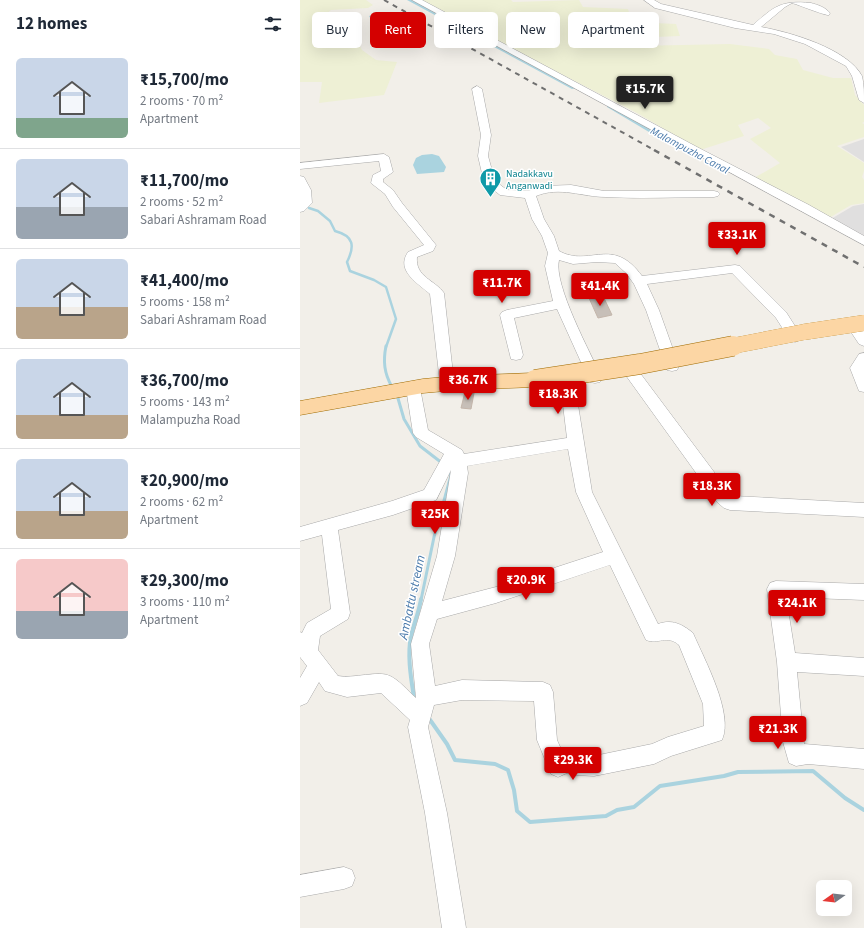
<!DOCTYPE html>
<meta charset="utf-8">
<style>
body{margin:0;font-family:"Source Sans 3",sans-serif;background:#f2f2f3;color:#1f2937;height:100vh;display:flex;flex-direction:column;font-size:15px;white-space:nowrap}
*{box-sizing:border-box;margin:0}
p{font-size:13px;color:#747a83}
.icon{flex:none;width:22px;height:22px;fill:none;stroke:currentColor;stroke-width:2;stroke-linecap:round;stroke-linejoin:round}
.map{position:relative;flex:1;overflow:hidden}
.sheet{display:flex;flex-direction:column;background:#fff;width:300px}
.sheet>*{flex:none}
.hud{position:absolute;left:12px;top:12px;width:380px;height:36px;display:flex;gap:8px}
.needle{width:26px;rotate:256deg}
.tools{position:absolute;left:516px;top:880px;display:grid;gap:8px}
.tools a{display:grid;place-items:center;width:36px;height:36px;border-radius:6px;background:#fff;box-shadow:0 4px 16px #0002;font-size:20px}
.price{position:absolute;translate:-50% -34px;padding:0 9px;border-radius:4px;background:#d40000;color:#fff;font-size:13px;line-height:26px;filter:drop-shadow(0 1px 2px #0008)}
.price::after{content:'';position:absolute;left:50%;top:24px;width:12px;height:9px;margin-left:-6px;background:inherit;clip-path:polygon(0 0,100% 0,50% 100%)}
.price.current{background:#222;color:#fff}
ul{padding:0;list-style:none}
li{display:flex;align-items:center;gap:12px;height:100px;padding:0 16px}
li+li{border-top:1px solid #e0e1e3}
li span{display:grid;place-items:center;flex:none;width:112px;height:80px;border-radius:6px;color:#555}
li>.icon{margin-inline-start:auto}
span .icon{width:48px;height:48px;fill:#fffc;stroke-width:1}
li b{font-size:17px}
h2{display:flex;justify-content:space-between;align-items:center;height:48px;padding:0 16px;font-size:17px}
.chip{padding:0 14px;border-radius:6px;background:#fff;box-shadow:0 4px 16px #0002;font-size:14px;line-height:36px}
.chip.current{background:#d40000;color:#fff}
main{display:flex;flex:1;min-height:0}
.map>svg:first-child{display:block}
.residential{fill:#e0dfdf}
.farmland{fill:#eef0d5}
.water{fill:#aad3df}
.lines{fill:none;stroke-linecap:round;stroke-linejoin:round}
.stream-far2{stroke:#aad3df;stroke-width:2.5}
.stream-far1{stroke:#aad3df;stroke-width:3}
.stream{stroke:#aad3df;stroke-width:4}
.canal{fill:#aad3df;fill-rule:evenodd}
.building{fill:#c7bfb8;stroke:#c4b6ab}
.minor-casing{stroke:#a9a9a9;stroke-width:1}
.major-casing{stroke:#a06b00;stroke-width:1}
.minor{fill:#fff;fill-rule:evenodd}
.major{fill:#fcd6a4;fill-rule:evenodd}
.rail-far1{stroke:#707070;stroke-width:2;stroke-dasharray:5 5;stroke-linecap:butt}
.rail{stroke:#707070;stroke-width:2.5;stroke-dasharray:6 6;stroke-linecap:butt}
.major-bridge-far1-casing{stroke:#a06b00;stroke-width:16;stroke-linecap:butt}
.major-bridge-casing{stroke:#a06b00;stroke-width:21;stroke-linecap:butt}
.major-bridge-far1{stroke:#fcd6a4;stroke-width:16}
.major-bridge{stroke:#fcd6a4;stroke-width:20}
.labels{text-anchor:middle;stroke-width:3;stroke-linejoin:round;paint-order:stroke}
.far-culture-label{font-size:10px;fill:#0d838f;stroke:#fff;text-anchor:start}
.far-water-label{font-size:11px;font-style:italic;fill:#4a7aab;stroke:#fff}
.water-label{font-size:13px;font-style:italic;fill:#4a7aab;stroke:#fff}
</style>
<main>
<section class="sheet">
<h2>12 homes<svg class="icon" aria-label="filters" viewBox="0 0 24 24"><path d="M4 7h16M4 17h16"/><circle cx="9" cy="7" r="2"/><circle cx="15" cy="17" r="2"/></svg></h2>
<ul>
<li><span style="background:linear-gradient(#c9d6e8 75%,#7fa58c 0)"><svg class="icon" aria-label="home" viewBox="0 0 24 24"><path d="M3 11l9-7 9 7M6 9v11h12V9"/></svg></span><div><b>₹15,700/mo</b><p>2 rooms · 70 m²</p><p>Apartment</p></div></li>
<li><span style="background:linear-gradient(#c9d6e8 60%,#9aa5b1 0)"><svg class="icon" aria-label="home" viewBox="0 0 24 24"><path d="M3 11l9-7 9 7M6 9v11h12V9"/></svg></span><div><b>₹11,700/mo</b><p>2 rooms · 52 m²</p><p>Sabari Ashramam Road</p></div></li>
<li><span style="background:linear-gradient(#c9d6e8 60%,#b9a48a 0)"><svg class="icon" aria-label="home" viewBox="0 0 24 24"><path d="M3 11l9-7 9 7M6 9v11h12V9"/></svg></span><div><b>₹41,400/mo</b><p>5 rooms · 158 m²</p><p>Sabari Ashramam Road</p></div></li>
<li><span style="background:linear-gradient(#c9d6e8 70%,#b9a48a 0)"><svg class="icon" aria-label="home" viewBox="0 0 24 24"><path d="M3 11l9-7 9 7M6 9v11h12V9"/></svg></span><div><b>₹36,700/mo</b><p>5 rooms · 143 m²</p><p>Malampuzha Road</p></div></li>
<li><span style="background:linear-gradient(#c9d6e8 65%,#b9a48a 0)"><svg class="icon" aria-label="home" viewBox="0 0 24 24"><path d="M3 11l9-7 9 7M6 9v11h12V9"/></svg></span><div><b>₹20,900/mo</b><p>2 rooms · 62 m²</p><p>Apartment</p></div></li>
<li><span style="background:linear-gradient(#f6c9c9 65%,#9aa5b1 0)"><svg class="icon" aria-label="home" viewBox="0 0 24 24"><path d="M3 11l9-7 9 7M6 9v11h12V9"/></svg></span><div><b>₹29,300/mo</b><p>3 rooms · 110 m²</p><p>Apartment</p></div></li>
</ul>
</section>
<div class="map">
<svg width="564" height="928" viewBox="0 0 564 928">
<rect width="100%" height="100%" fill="#f2efe9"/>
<g class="residential">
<polygon points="564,139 564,162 541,147"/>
<polygon points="564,204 564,238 531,219 553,206"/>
</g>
<g class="farmland">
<polygon points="0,0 66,0 73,5 68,8 31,10 16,23 48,23 62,50 76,60 97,62 84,95 19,103 22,82 0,82"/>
<polygon points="122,0 211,0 213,2 279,0 283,7 328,9 332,22 376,24 380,36 333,38 334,46 430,44 469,49 475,55 497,59 503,70 533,78 551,78 555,95 564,105 564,122 562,123 564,124 564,137 537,146 564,163 564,171 562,177 564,180 564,203 551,205 529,218 454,178 480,163 450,139 471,128 458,118 438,125 444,136 400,150 337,113 230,58"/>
</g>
<g class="water">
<polygon points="81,13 100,23 85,26 75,26 69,16"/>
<polygon points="132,154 139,156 146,167 144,172 117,174 113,165 116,158 122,155"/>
</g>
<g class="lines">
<path class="stream-far2" d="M0,198l9,10 9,3 12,10 5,10c19,5 20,15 12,31l3,9 24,9 12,7 10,32 -10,28"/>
<g class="stream-far1">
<path d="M86,346c-3,15 -2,27 6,41"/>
<polyline points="97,395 104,419 120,446 142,463"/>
<polyline points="121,600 134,537 151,475 148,470"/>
</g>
<g class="stream">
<path d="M114,698c-3,-20 -7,-42 -3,-62 3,-13 8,-24 10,-37"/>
<polyline points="128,717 147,744 155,760 195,764 208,770 214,790 217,811 230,822 306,816 317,810 334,807 360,786 424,776 438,772 513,771 545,798 564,810"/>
</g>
<g class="canal">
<polygon points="107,0 114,0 277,88 272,89"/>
<polygon points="309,104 355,128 356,130 355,132 349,132 307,107 307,105"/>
</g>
</g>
<g class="building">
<polygon points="303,296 312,315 298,318 289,298"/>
<polygon points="165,392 174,393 171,409 161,408"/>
</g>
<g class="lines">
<defs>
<g id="minor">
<polygon points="112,0 122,0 397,147 509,205 564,236 564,245"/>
<path d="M344,0h10l7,4 92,21c21,-18 27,-25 58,-22 7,2 14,4 19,10l-1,2c-3,1 -30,-10 -37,-12l-7,4 -24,20c29,5 87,22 101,49 2,8 2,18 2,27l-5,-3 -7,-24 -6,-10 -41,-22 -31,-10 -39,-6 -80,-20z"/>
<path d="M177,86l5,3 9,46 -3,21 7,25 12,9 21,1 15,-5 28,-1 33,6h110l4,1 2,2 -2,2 -4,1c-36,0 -72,2 -108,0 -24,0 -46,-11 -70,-1l8,23 10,17 5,15c31,17 53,-16 83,25l93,-11 5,1 46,46 16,25 -2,3 -5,2 -5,-2 -14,-22 -44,-45 -85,11 12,26 20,56 -2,4 -5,1 -5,-1 -21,-60 -12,-26 -8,-11 -11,-10 -18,-1 -24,2 -14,-4c-6,24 32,94 43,118l-2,4 -5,1 -5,-1 -33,-73 -43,9 9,37 -2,4 -5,1 -5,-1 -11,-44 2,-3 5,-2 46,-9 -8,-35 3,-13 -6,-17 -10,-17 -7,-21 -25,-3 -16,-13 -6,-26 3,-21 -9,-46z"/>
<path d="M84,154l5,3 4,15 -10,7v3l10,8 9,13 34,42 -3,6 -16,6c-2,20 18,23 27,36l10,90 -2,4 -5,1 -5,-1 -2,-4 -10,-89c-11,-10 -35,-23 -22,-42l16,-7 -31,-38 -8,-13 -14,-11 2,-8 8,-4 -2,-10 -79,8v-6z"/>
<polygon points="0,176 4,177 11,190 12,203 4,211 0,212"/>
<polygon points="556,324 561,326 564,330 564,346 559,344 549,329 551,326"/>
<polygon points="564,353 564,392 559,391 550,368 559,354"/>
<polygon points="332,368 337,369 429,492 434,496 564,503 564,517 430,510 424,508 417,502 327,377 325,373 327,369"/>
<path d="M267,375l5,1 2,4 18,112 66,132c14,-5 24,0 35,9 11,26 41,80 29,107l-51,16 -17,8 -60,12 -18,-1 -9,-2 -9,4 -7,-3 -14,-34 -3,-39 -72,-1 -28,5 -6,22 19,86 19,115h-24l-17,-115 -17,-86 2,-7 -29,-27 -34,4 -22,-6 -6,-9 -12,21 -7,3v-28l7,-12 -7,-9v-25l2,1 5,-10 24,-14 -9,-74 -22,6v-14l92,-26 32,-11 20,-36 -28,-17 -3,-4 -7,-45 2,-4 5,-1 5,1 2,4 8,42 34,20 2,4 103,-16 -7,-58 2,-4zM268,449l8,43 27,60 -107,35 -54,14 13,-45 13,-83 -1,-7zM151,470l-14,86 -26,88 5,54c-8,-7 -17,-18 -26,-22 -11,-6 -37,3 -52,0l-20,-26 2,-14 28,-17 2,-6 -12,-83 55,-15 43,-15zM310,565l36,75c13,5 20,-6 33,5l24,59 1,22 -36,11 -16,7 -58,12 -18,-1 -14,-4 -5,-11 -4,-48 -3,-7 -7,-3 -81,-2 -27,6 -6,-42 8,-25 59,-16z"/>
<polygon points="476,581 564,584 564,600 486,597 495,653 564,658 564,676 497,672 504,744 564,749 564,769 508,764 496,766 489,763 483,742 477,662 467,589 470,583"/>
<polygon points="44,867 52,870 55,878 52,886 44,889 0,897 0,875"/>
</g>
<polygon id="major" points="235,373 241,375 244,380 241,385 235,387 156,390 123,393 0,415 0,401 123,379 156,376"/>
</defs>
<use href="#minor" class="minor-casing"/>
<use href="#major" class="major-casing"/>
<use href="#minor" class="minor"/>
<use href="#major" class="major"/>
<polyline class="rail-far1" points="84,0 356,151"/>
<polyline class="rail" points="354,150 564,267"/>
<defs>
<polyline id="major-bridge-far1" points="427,347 504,332 564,323"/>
<polyline id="major-bridge" points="235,380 340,364 433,346"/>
</defs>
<use href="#major-bridge-far1" class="major-bridge-far1-casing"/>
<use href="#major-bridge" class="major-bridge-casing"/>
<use href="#major-bridge-far1" class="major-bridge-far1"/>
<use href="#major-bridge" class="major-bridge"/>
</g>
<defs>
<symbol id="building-pin" viewBox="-11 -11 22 30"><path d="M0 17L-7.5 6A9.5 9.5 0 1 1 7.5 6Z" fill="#0f9aa8" stroke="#fff"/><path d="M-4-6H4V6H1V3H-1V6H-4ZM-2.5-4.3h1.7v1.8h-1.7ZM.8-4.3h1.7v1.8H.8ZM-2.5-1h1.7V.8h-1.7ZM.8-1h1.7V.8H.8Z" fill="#fff"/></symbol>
</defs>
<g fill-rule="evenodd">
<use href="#building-pin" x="178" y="166" width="25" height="34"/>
</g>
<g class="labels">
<g class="far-culture-label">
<text x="206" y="177">Nadakkavu<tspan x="206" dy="12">Anganwadi</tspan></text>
</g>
<g class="far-water-label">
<text transform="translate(390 150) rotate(28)" y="4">Malampuzha Canal</text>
</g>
<g class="water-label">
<text transform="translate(111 597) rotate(-78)" y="5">Ambattu stream</text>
</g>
</g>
</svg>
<div class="tools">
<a><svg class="needle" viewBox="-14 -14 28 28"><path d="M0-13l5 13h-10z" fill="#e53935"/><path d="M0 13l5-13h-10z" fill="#747a83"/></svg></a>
</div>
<b class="price current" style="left:345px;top:110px">₹15.7K</b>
<b class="price" style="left:437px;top:256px">₹33.1K</b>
<b class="price" style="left:202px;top:304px">₹11.7K</b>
<b class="price" style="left:300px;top:307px">₹41.4K</b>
<b class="price" style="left:168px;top:401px">₹36.7K</b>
<b class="price" style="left:258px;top:415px">₹18.3K</b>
<b class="price" style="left:412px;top:507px">₹18.3K</b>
<b class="price" style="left:135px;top:535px">₹25K</b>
<b class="price" style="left:226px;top:601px">₹20.9K</b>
<b class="price" style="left:497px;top:624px">₹24.1K</b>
<b class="price" style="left:478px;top:750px">₹21.3K</b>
<b class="price" style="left:273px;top:781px">₹29.3K</b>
<div class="hud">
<a class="chip">Buy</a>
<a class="chip current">Rent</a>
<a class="chip">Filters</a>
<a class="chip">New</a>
<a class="chip">Apartment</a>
</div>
</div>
</main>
